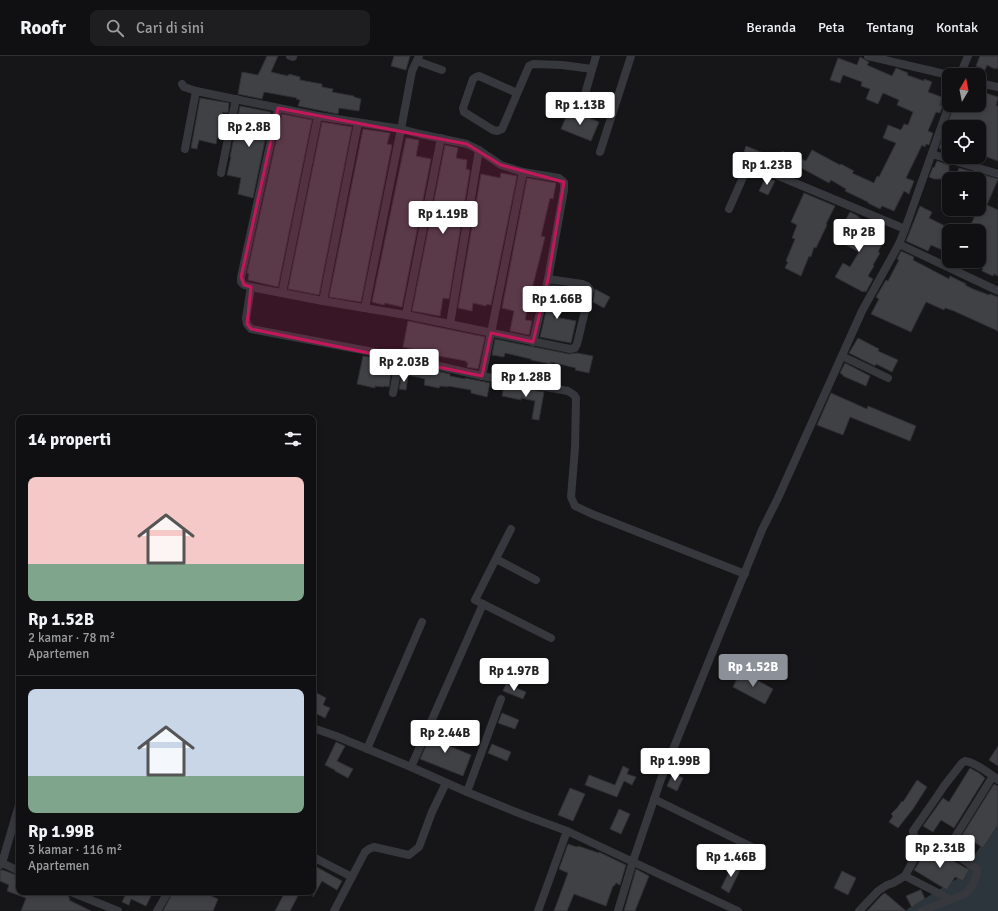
<!DOCTYPE html>
<html lang="id">
<meta charset="utf-8">
<style>
body{margin:0;font-family:Signika,sans-serif;background:#1e1e20;color:#f1f3f6;height:100vh;display:flex;flex-direction:column;font-size:15px;white-space:nowrap}
*{box-sizing:border-box;margin:0}
p{font-size:13px;color:#9c9d9f}
.icon{flex:none;width:22px;height:22px;fill:none;stroke:currentColor;stroke-width:2;stroke-linecap:round;stroke-linejoin:round}
.map{position:relative;flex:1;overflow:hidden}
.side{position:absolute;left:16px;top:359px;width:300px;height:480px;display:flex;flex-direction:column;background:#101012;border-radius:8px;box-shadow:0 2px 6px #0003,0 0 0 1px #303032}
.side>*{flex:none}
.needle{width:26px;rotate:10deg}
.fabs{position:absolute;left:942px;top:12px;display:grid;gap:8px}
.fabs a{display:grid;place-items:center;width:44px;height:44px;border-radius:8px;background:#101012;box-shadow:0 2px 6px #0003,0 0 0 1px #303032;font-size:20px}
.price{position:absolute;translate:-50% -34px;padding:0 9px;border-radius:4px;background:#fff;color:#222;font-size:13px;line-height:26px;filter:drop-shadow(0 1px 2px #0008)}
.price::after{content:'';position:absolute;left:50%;top:24px;width:12px;height:9px;margin-left:-6px;background:inherit;clip-path:polygon(0 0,100% 0,50% 100%)}
.price.active{background:#8c9099;color:#fff}
ul{padding:0;list-style:none}
li{display:grid;align-content:center;gap:8px;height:212px;padding:0 12px}
li+li{border-top:1px solid #303032}
li span{display:grid;place-items:center;height:124px;border-radius:8px;color:#555}
li>.icon{margin-inline-start:auto}
span .icon{width:72px;height:72px;fill:#fffc;stroke-width:1}
li b{font-size:17px}
h2{display:flex;justify-content:space-between;align-items:center;height:48px;padding:0 12px;font-size:17px}
header{display:flex;align-items:center;gap:24px;box-sizing:border-box;height:56px;padding:0 20px;background:#101012;border-bottom:1px solid #303032}
header strong{font-size:19px}
nav{display:flex;gap:22px;margin-inline-start:auto;font-size:14px}
.search{width:280px;height:36px;background:#1e1e20;display:flex;align-items:center;gap:10px;box-sizing:border-box;padding:0 14px;border-radius:8px;color:#9c9d9f;font-size:15px}
.map>svg:first-child{display:block}
.water{fill:#2c353c}
.building{fill:#404145;stroke:#303034}
.lines{fill:none;stroke-linecap:round;stroke-linejoin:round}
.street{stroke:#37383d;stroke-width:8}
.marked{fill:#c2185b;fill-opacity:0.2;stroke:#c2185b;stroke-width:3;stroke-linejoin:round}
</style>
<header>
<strong>Roofr</strong>
<div class="search"><svg class="icon" aria-label="search" viewBox="0 0 24 24"><circle cx="10" cy="10" r="6"/><path d="M15 15l6 6"/></svg>Cari di sini</div>
<nav><a>Beranda</a><a>Peta</a><a>Tentang</a><a>Kontak</a></nav>
</header>
<div class="map">
<svg width="998" height="855" viewBox="0 0 998 855">
<rect width="100%" height="100%" fill="#161618"/>
<polygon class="water" points="998,768 998,855 906,855 909,852 960,821 986,782"/>
<g class="building">
<polygon points="267,0 278,0 271,16 288,20 289,18 300,21 300,24 322,28 322,31 333,33 332,36 354,40 354,41 361,43 359,55 339,52 338,58 298,50 300,44 296,43 297,42 264,36 262,43 238,38 242,16 258,19"/>
<polygon points="394,0 410,0 406,14 391,10"/>
<polygon points="980,0 998,0 998,13 995,12 995,13 987,9 985,14 976,10"/>
<polygon points="860,1 869,6 867,9 892,20 896,12 908,17 907,19 924,25 924,23 932,26 928,36 942,41 940,49 943,49 940,57 936,56 928,75 933,77 929,89 926,88 925,91 922,89 906,122 914,125 909,138 904,135 894,155 882,150 880,153 868,147 868,146 845,135 846,133 831,124 829,127 796,109 792,118 781,113 780,115 771,111 771,110 743,99 746,90 778,103 782,95 806,105 812,94 840,109 841,108 854,115 852,117 874,127 877,120 879,121 896,87 883,82 888,69 901,74 904,68 908,69 913,56 897,49 899,44 883,37 878,48 866,43 870,33 861,30 862,26 843,19 840,27 830,24 838,2 857,9"/>
<polygon points="979,35 998,41 996,50 998,50 998,105 979,98 979,71 949,71 949,97 941,95 942,93 939,92 954,49 979,49"/>
<polygon points="200,42 229,47 228,57 223,56 216,88 199,84 197,93 191,92"/>
<polygon points="240,50 271,56 253,142 238,138 241,122 227,119 231,101 230,101"/>
<polygon points="569,54 599,66 591,85 561,73"/>
<polygon points="282,58 312,64 278,231 248,224 249,218 247,217"/>
<polygon points="322,66 352,71 319,239 288,233"/>
<polygon points="363,73 390,77 387,88 392,89 361,246 329,241"/>
<polygon points="406,82 419,84 416,100 431,103 402,251 385,247 384,249 372,246"/>
<polygon points="445,89 458,92 456,102 467,104 466,113 470,114 449,243 443,242 440,260 412,255"/>
<polygon points="937,105 949,109 949,123 934,123 929,121 933,111 934,112"/>
<polygon points="959,112 998,123 987,149 998,154 998,220 994,218 993,220 982,215 983,211 979,209 979,175 968,175 978,153 979,153 979,123 955,123"/>
<polygon points="501,117 517,120 491,249 487,248 486,250 473,247 472,255 458,252 481,118 500,122"/>
<polygon points="766,121 775,125 768,139 759,135"/>
<polygon points="527,122 556,127 553,143 550,142 541,180 545,181 530,241 525,264 532,265 529,279 510,275 514,255 502,252"/>
<polygon points="804,137 835,150 826,168 827,169 816,192 814,191 811,201 809,200 801,220 785,212 788,206 786,205 795,183 792,182 797,169 791,166"/>
<polygon points="920,150 932,156 929,162 949,172 949,197 931,189 928,195 906,185"/>
<polygon points="850,156 858,160 858,161 865,165 862,171 884,184 878,196 880,197 873,209 874,210 868,220 873,223 866,236 864,235 863,236 835,221 843,207 850,211 859,196 835,183"/>
<polygon points="901,195 914,201 913,204 949,223 950,220 966,228 965,229 973,233 989,239 990,238 998,241 998,275 954,255 945,252 944,254 926,246 911,276 871,258 879,243 876,241 886,224 888,225 899,204 897,203"/>
<polygon points="552,229 565,231 564,237 559,236 554,261 576,265 571,287 540,281"/>
<polygon points="595,233 610,241 604,252 593,246"/>
<polygon points="408,265 485,281 478,313 467,311 468,307 466,306 466,305 428,298 428,302 412,298 413,293 403,291"/>
<polygon points="858,282 879,293 878,295 898,304 892,316 876,308 875,310 849,297"/>
<polygon points="495,283 569,298 577,297 593,300 589,317 575,314 576,312 551,306 551,308 531,304 531,303 505,297 504,301 492,299"/>
<polygon points="363,300 392,305 390,316 391,317 389,331 384,330 384,331 375,330 375,332 357,328"/>
<polygon points="845,307 870,320 866,330 843,320 843,319 840,317"/>
<polygon points="410,309 450,318 450,320 465,323 465,322 490,327 487,341 471,337 471,334 448,330 448,331 440,330 439,332 424,329 425,323 408,319"/>
<polygon points="402,319 408,320 406,334 399,333"/>
<polygon points="504,329 544,336 539,364 532,363 535,345 521,342 521,344 502,340"/>
<polygon points="831,337 867,353 868,350 916,370 910,385 850,361 843,379 817,369"/>
<polygon points="741,615 773,633 765,648 733,631"/>
<polygon points="506,628 526,636 523,643 503,635"/>
<polygon points="313,635 326,642 323,649 330,652 325,662 313,656"/>
<polygon points="502,657 519,664 515,673 498,667"/>
<polygon points="434,672 451,678 447,689 471,699 463,720 420,703"/>
<polygon points="336,686 345,690 337,705 353,713 348,722 335,715 335,714 325,709"/>
<polygon points="492,688 511,696 507,705 488,697"/>
<polygon points="998,690 998,710 989,704"/>
<polygon points="623,710 629,713 627,718 636,721 632,729 624,725 617,741 585,729 589,719 615,729"/>
<polygon points="970,712 979,717 985,722 954,772 941,764 933,776 923,770 943,742 949,746"/>
<polygon points="673,717 683,722 677,735 667,730"/>
<polygon points="917,724 927,731 913,753 898,772 889,766 893,760 891,758 897,752 902,745 903,746"/>
<polygon points="994,728 998,730 998,769 983,792 970,783 961,796 954,792"/>
<polygon points="570,732 585,738 573,765 558,759"/>
<polygon points="619,753 630,758 621,778 610,773"/>
<polygon points="568,788 577,791 578,790 599,797 599,796 626,809 620,829 616,827 614,830 613,830 606,850 574,838 567,855 554,855 568,817 559,813"/>
<polygon points="927,794 932,795 947,801 969,814 963,825 955,821 947,834 914,814"/>
<polygon points="733,808 741,812 729,837 721,832"/>
<polygon points="313,809 342,825 337,834 322,825 313,841"/>
<polygon points="636,813 649,820 635,855 624,855"/>
<polygon points="0,814 3,814 19,820 19,836 63,836 70,842 69,844 91,855 21,855 26,842 7,835 9,829 0,825"/>
<polygon points="842,815 856,822 848,839 834,832"/>
<polygon points="920,834 921,834 925,843 916,848 912,852 906,840"/>
<polygon points="118,836 153,836 146,850 131,843 129,849 122,846 125,840"/>
<polygon points="173,836 202,836 218,843 213,855 163,855"/>
<polygon points="285,836 300,836 290,855 275,855"/>
<polygon points="885,837 906,855 867,855 882,839"/>
</g>
<g class="lines">
<g class="street">
<polyline points="290,0 293,1"/>
<polyline points="868,0 949,19"/>
<polyline points="417,5 442,14"/>
<polyline points="960,19 968,0"/>
<polyline points="979,27 998,31"/>
<polyline points="182,28 184,31 196,35 318,60 401,73 420,78 467,88 479,94 501,109 523,116 559,122 564,126 564,134 548,223 533,286"/>
<polyline points="517,37 479,20 476,21 473,23 463,52 464,56 493,74 497,75 502,73 529,10 533,8 562,9 592,13"/>
<polyline points="581,52 596,0"/>
<polyline points="185,93 196,35"/>
<polyline points="600,96 631,0"/>
<polyline points="932,98 998,118"/>
<polyline points="221,117 236,43"/>
<polyline points="729,153 748,110 750,109 752,109 905,173"/>
<polyline points="899,188 998,235"/>
<polyline points="548,223 582,228 587,230 590,234 577,288 575,292 570,293 406,259 323,245 251,231 246,262 247,268 251,273 400,301 482,320 568,335 574,339 576,342 575,392 571,441 575,450 592,458 745,518"/>
<polyline points="251,231 244,229 241,226 241,221 278,52"/>
<polyline points="282,237 318,60"/>
<polyline points="323,245 358,67"/>
<polyline points="365,252 401,73 412,15 419,0"/>
<polyline points="406,259 441,82"/>
<polyline points="450,268 479,94"/>
<polyline points="842,300 888,322"/>
<polyline points="482,320 491,277 523,116"/>
<polyline points="393,337 400,301"/>
<polyline points="511,473 475,544 551,582"/>
<polyline points="496,503 536,524"/>
<polyline points="313,672 336,680 411,711 467,736 521,758 567,775 738,855"/>
<polyline points="367,693 422,566"/>
<polyline points="411,711 483,548"/>
<polyline points="467,736 501,643"/>
<polyline points="654,743 756,793"/>
<path d="M923,789l-9,-9 -1,-5 23,-33 8,-12 18,-23 3,-2c9,1 26,13 33,19"/>
<polyline points="947,794 993,720"/>
<polyline points="313,801 352,821"/>
<polyline points="2,807 19,815"/>
<polyline points="0,809 2,807 19,749"/>
<polyline points="905,820 950,843"/>
<polyline points="71,836 118,855"/>
<polyline points="157,855 168,836"/>
<polyline points="334,855 365,796 369,793 374,791 409,799 419,791 432,756 446,727"/>
<polyline points="538,855 567,775"/>
<polyline points="618,855 633,805 661,723 762,474 778,442 862,255 899,188 905,173 949,49"/>
<path d="M859,855l19,-20 9,-6 6,-2 12,-7 16,-30c13,-7 44,15 56,23v4l-1,4 -4,9 -7,8 -43,17"/>
</g>
</g>
<path class="marked" d="M278,52l189,36 34,21 63,17 -16,97 -15,63 -42,-9 -9,43 -231,-47 -4,-5 4,-37 -7,-2 -3,-8z"/>
</svg>
<div class="fabs">
<a><svg class="needle" viewBox="-14 -14 28 28"><path d="M0-13l5 13h-10z" fill="#e53935"/><path d="M0 13l5-13h-10z" fill="#9c9d9f"/></svg></a>
<a><svg class="icon" aria-label="locate" viewBox="0 0 24 24"><circle cx="12" cy="12" r="6"/><path d="M12 2v4M12 18v4M2 12h4M18 12h4"/></svg></a>
<a>+</a>
<a>−</a>
</div>
<b class="price" style="left:580px;top:70px">Rp 1.13B</b>
<b class="price" style="left:249px;top:92px">Rp 2.8B</b>
<b class="price" style="left:767px;top:130px">Rp 1.23B</b>
<b class="price" style="left:443px;top:179px">Rp 1.19B</b>
<b class="price" style="left:859px;top:197px">Rp 2B</b>
<b class="price" style="left:557px;top:264px">Rp 1.66B</b>
<b class="price" style="left:404px;top:327px">Rp 2.03B</b>
<b class="price" style="left:526px;top:342px">Rp 1.28B</b>
<b class="price active" style="left:753px;top:632px">Rp 1.52B</b>
<b class="price" style="left:514px;top:636px">Rp 1.97B</b>
<b class="price" style="left:445px;top:698px">Rp 2.44B</b>
<b class="price" style="left:675px;top:726px">Rp 1.99B</b>
<b class="price" style="left:940px;top:813px">Rp 2.31B</b>
<b class="price" style="left:731px;top:822px">Rp 1.46B</b>
<section class="side">
<h2>14 properti<svg class="icon" aria-label="filters" viewBox="0 0 24 24"><path d="M4 7h16M4 17h16"/><circle cx="9" cy="7" r="2"/><circle cx="15" cy="17" r="2"/></svg></h2>
<ul>
<li><span style="background:linear-gradient(#f6c9c9 70%,#7fa58c 0)"><svg class="icon" aria-label="home" viewBox="0 0 24 24"><path d="M3 11l9-7 9 7M6 9v11h12V9"/></svg></span><div><b>Rp 1.52B</b><p>2 kamar · 78 m²</p><p>Apartemen</p></div></li>
<li><span style="background:linear-gradient(#c9d6e8 70%,#7fa58c 0)"><svg class="icon" aria-label="home" viewBox="0 0 24 24"><path d="M3 11l9-7 9 7M6 9v11h12V9"/></svg></span><div><b>Rp 1.99B</b><p>3 kamar · 116 m²</p><p>Apartemen</p></div></li>
</ul>
</section>
</div>
